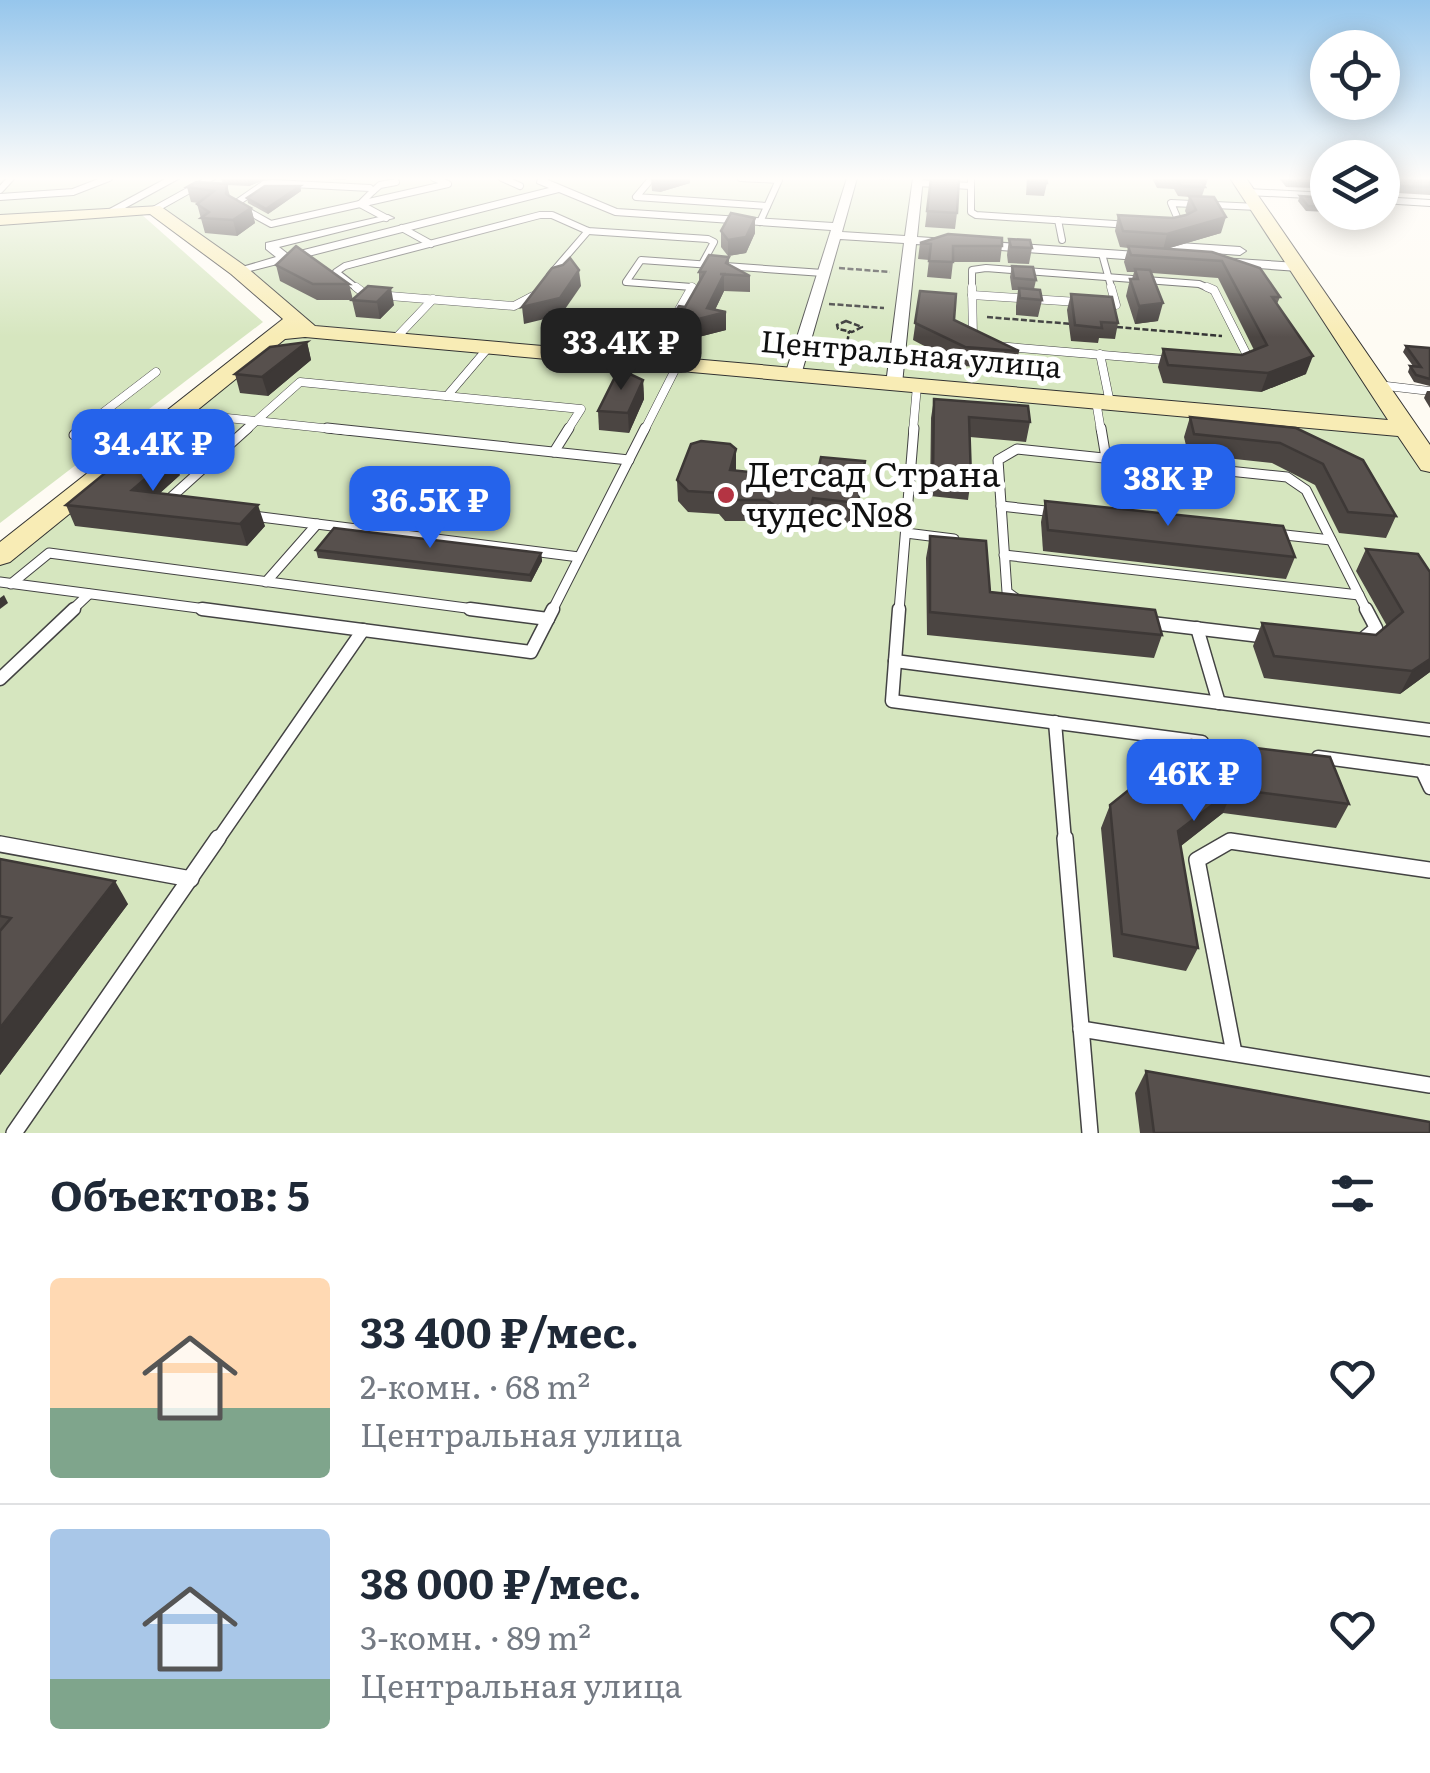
<!DOCTYPE html>
<html lang="ru">
<meta charset="utf-8">
<style>
body{margin:0;font-family:Literata,serif;background:#f6f6f7;color:#1f2937;height:100vh;display:flex;flex-direction:column;font-size:38px;white-space:nowrap}
*{box-sizing:border-box;margin:0}
p{font-size:32px;color:#747a83}
.icon{flex:none;width:55px;height:55px;fill:none;stroke:currentColor;stroke-width:2;stroke-linecap:round;stroke-linejoin:round}
.map{position:relative;height:1133px;overflow:hidden}
.details{display:flex;flex-direction:column;background:#fff;flex:1}
.details>*{flex:none}
.controls{position:absolute;left:1310px;top:30px;display:grid;gap:20px}
.controls a{display:grid;place-items:center;width:90px;height:90px;border-radius:50%;background:#fff;box-shadow:0 5px 25px #0003;font-size:50px}
.price{position:absolute;translate:-50% -85px;padding:0 22px;border-radius:20px;background:#2563eb;color:#fff;font-size:32px;line-height:65px;filter:drop-shadow(0 2px 5px #0008)}
.price::after{content:'';position:absolute;left:50%;top:60px;width:30px;height:22px;margin-left:-15px;background:inherit;clip-path:polygon(0 0,100% 0,50% 100%)}
.price.selected{background:#222;color:#fff}
ul{padding:0;list-style:none}
li{display:flex;align-items:center;gap:30px;height:250px;padding:0 50px}
li+li{border-top:2px solid #e0e1e3}
li span{display:grid;place-items:center;flex:none;width:280px;height:200px;border-radius:10px;color:#555}
li>.icon{margin-inline-start:auto}
span .icon{width:120px;height:120px;fill:#fffc;stroke-width:1}
li b{font-size:42px}
h2{display:flex;justify-content:space-between;align-items:center;height:120px;padding:0 50px;font-size:42px}
.map>svg:first-child{display:block}
.green{fill:#d6e6bf}
.lines{fill:none;stroke-linecap:round;stroke-linejoin:round}
.lane-far4-casing{stroke:#434343;stroke-width:8}
.lane-far3-casing{stroke:#434343;stroke-width:9}
.lane-far2-casing{stroke:#434343;stroke-width:11}
.lane-far1-casing{stroke:#434343;stroke-width:15}
.lane-casing{stroke:#434343;stroke-width:18}
.street-casing{stroke:#434343;stroke-width:2}
.secondary-casing{stroke:#323232;stroke-width:2}
.path{stroke:#323232;stroke-width:2.5;stroke-dasharray:6 2.5;stroke-linecap:butt}
.lane-far4{stroke:#fff;stroke-width:6}
.lane-far3{stroke:#fff;stroke-width:8}
.lane-far2{stroke:#fff;stroke-width:9}
.lane-far1{stroke:#fff;stroke-width:12}
.lane{stroke:#fff;stroke-width:15}
.street{fill:#fff;fill-rule:evenodd}
.secondary{fill:#f8ecb5;fill-rule:evenodd}
.wall{fill:#4b4542}
.shaded-wall{fill:#3d3836}
.building{fill:#57504d;stroke:#3d3836;stroke-width:2.5}
.poi-dot{fill:#b43443;stroke:#fff;stroke-width:4}
.labels{text-anchor:middle;stroke-width:10;stroke-linejoin:round;paint-order:stroke}
.far-street-label{font-size:30px;fill:#101010;stroke:#fff}
.poi-label{font-size:35px;fill:#101010;stroke:#fff;text-anchor:start}
</style>
<div class="map">
<svg width="1430" height="1133" viewBox="0 0 1430 1133">
<rect width="100%" height="100%" fill="#fefbf3"/>
<g class="green">
<polygon points="0,178 1238,178 1430,464 1430,1133 0,1133 0,556 296,320 154,209 0,220"/>
<polygon points="141,214 263,322 0,523 0,223"/>
</g>
<g class="lines">
<defs>
<g id="lane-far4">
<polyline points="502,178 520,186"/>
<polyline points="652,178 636,197 767,206"/>
<polyline points="741,178 779,180 760,222"/>
<polyline points="971,178 971,212 976,215 1130,225"/>
<polygon points="273,183 370,188 373,191 360,204 271,224 235,204 264,184"/>
<polyline points="918,183 971,186"/>
<polyline points="0,190 11,178"/>
<polyline points="373,191 380,185 396,182"/>
<polyline points="1248,192 1328,196"/>
<polyline points="0,197 73,192 109,178"/>
<polyline points="1382,200 1430,203"/>
<polyline points="360,204 386,218"/>
<polyline points="360,204 448,184 434,178"/>
<polyline points="1058,220 1062,240"/>
<polyline points="1176,225 1180,224 1171,203 1258,207"/>
<polyline points="402,228 431,244"/>
<polyline points="1102,254 1112,290"/>
<polyline points="550,275 588,231"/>
<polyline points="359,290 336,272 345,266 540,215 552,215 588,231 708,239 714,242 702,264"/>
<polyline points="690,290 692,287 626,282 641,260 823,273"/>
<polyline points="972,290 972,270 986,268 1199,284 1213,290"/>
</g>
<g id="lane-far3">
<polyline points="356,287 365,294 514,306 533,296"/>
<polyline points="972,287 973,338 984,345 1235,366 1249,359 1214,290 1207,287"/>
<polyline points="972,295 1078,302"/>
<polyline points="1100,304 1116,305 1111,287"/>
<polyline points="621,316 673,320 692,287"/>
<polyline points="395,339 433,299"/>
<polyline points="1100,354 1110,403"/>
<polyline points="1378,385 1430,391"/>
<polyline points="447,396 488,348"/>
<polyline points="1096,401 1101,431"/>
<polyline points="179,413 351,431"/>
<polyline points="79,431 156,372"/>
<polyline points="245,431 300,382 581,409 567,431"/>
<polyline points="644,431 678,364"/>
<polyline points="913,431 917,386"/>
</g>
<g id="lane-far2">
<polyline points="82,428 74,435 139,442"/>
<polyline points="327,428 629,460"/>
<polyline points="1101,428 1106,458"/>
<polyline points="554,452 569,428"/>
<polyline points="167,501 248,428"/>
<polyline points="1001,506 1055,512"/>
<polyline points="253,516 579,557"/>
<polyline points="906,533 954,539"/>
<polyline points="1276,534 1331,540"/>
<polyline points="1004,555 1359,595"/>
<polyline points="0,582 221,611"/>
<polyline points="266,582 317,524"/>
<polyline points="11,584 49,553 489,611"/>
<polyline points="71,611 89,594"/>
<polyline points="552,611 645,428"/>
<polyline points="899,611 914,428"/>
<polyline points="1055,611 1029,608 1007,592 998,460 1017,449 1287,477 1306,490 1367,611"/>
</g>
<g id="lane-far1">
<polyline points="202,609 531,652 553,609"/>
<polyline points="470,609 548,619"/>
<polyline points="899,609 892,701 1202,742"/>
<polyline points="1034,609 1353,647 1376,628 1366,609"/>
<polyline points="1197,628 1219,703"/>
<polyline points="895,661 1430,730"/>
<polyline points="0,679 74,609"/>
<polyline points="1055,722 1065,841"/>
<polyline points="1318,757 1430,772"/>
<polyline points="1422,771 1430,788"/>
<polyline points="217,841 363,630"/>
</g>
<g id="lane">
<polyline points="1065,838 1090,1133"/>
<polyline points="0,844 191,879"/>
<polyline points="1081,1029 1430,1085"/>
<polyline points="1234,1053 1197,860 1230,841 1430,870"/>
<polyline points="14,1133 218,838"/>
</g>
<g id="street">
<polygon points="167,178 180,178 114,214 104,212"/>
<polygon points="205,178 217,178 158,211 149,209"/>
<polygon points="538,178 549,178 548,180 617,209 833,223 847,178 857,178 842,232 905,236 913,178 923,178 917,237 1152,253 1158,257 1152,261 916,244 902,384 894,389 886,384 904,243 840,239 801,375 793,380 785,375 831,230 615,215 559,192 238,274 232,270 276,257 266,249 266,243 388,215 394,218 279,247 288,254 549,188 537,183"/>
<polygon points="1149,241 1240,247 1246,251 1240,255 1145,248 1143,245"/>
<polygon points="1221,258 1298,263 1304,267 1298,271 1217,265 1217,259"/>
</g>
<polygon id="secondary" points="1230,178 1246,178 1419,429 1430,445 1430,472 1421,470 1398,436 305,337 285,339 10,562 0,565 0,542 283,319 231,274 150,214 0,225 0,215 160,206 245,266 315,326 1388,420"/>
</defs>
<use href="#lane-far4" class="lane-far4-casing"/>
<use href="#lane-far3" class="lane-far3-casing"/>
<use href="#lane-far2" class="lane-far2-casing"/>
<use href="#lane-far1" class="lane-far1-casing"/>
<use href="#lane" class="lane-casing"/>
<use href="#street" class="street-casing"/>
<use href="#secondary" class="secondary-casing"/>
<g class="path">
<polyline points="878,178 891,178"/>
<polyline points="839,268 890,272"/>
<polyline points="829,304 884,308"/>
<polyline points="987,317 1072,324"/>
<polygon points="846,321 862,327 852,332 838,329 837,325"/>
<polyline points="1117,327 1222,336"/>
<polyline points="816,357 881,363"/>
<polyline points="845,359 849,331"/>
</g>
<use href="#lane-far4" class="lane-far4"/>
<use href="#lane-far3" class="lane-far3"/>
<use href="#lane-far2" class="lane-far2"/>
<use href="#lane-far1" class="lane-far1"/>
<use href="#lane" class="lane"/>
<use href="#street" class="street"/>
<use href="#secondary" class="secondary"/>
</g>
<g class="wall">
<polygon points="221,178 269,178 249,186 227,185 230,196 251,208 255,223 237,236 205,233 197,204 198,203 191,202 187,187 223,184"/>
<polygon points="307,178 346,178 346,180"/>
<polygon points="651,178 690,178 690,183 660,192 652,191"/>
<polygon points="931,178 957,213 955,229 925,227"/>
<polygon points="1027,178 1046,178 1047,183 1044,196 1026,195"/>
<polygon points="1152,178 1208,178 1206,185 1204,185 1205,187 1202,196 1221,233 1166,249 1212,252 1280,297 1277,304 1306,374 1261,392 1163,383 1158,367 1163,349 1242,355 1254,350 1218,278 1152,273 1158,321 1135,324 1126,296 1130,279 1132,279 1134,272 1127,272 1124,262 1128,248 1120,247 1115,231 1118,215 1173,218 1187,215 1185,211 1189,197 1178,196 1174,189 1157,188"/>
<polygon points="1279,178 1309,178 1316,184 1314,188 1286,187"/>
<polygon points="1382,178 1430,178 1430,195 1398,193"/>
<polygon points="300,186 301,191 268,214 248,203 247,198"/>
<polygon points="1300,196 1328,198 1328,212 1306,211 1298,201"/>
<polygon points="721,231 755,233 746,253 728,256 721,247"/>
<polygon points="1009,239 1032,248 1029,264 1008,263 1007,255"/>
<polygon points="920,243 1002,246 1000,262 953,262 951,279 927,277 929,260 918,259"/>
<polygon points="729,257 729,264 750,276 750,292 724,291 715,310 726,330 675,343 675,339 670,339 669,321 685,307 699,282 699,272"/>
<polygon points="276,265 349,284 353,300 368,286 394,305 380,319 356,317 352,300 317,300 280,281"/>
<polygon points="1012,266 1036,280 1034,289 1042,300 1038,317 1016,315 1016,306 1018,290 1012,290 1010,277"/>
<polygon points="920,291 954,320 1019,351 1016,369 962,366 913,340"/>
<polygon points="1071,294 1118,323 1115,339 1099,338 1098,343 1071,341 1067,310"/>
<polygon points="307,342 311,360 268,396 240,393 235,374"/>
<polygon points="1406,346 1430,348 1430,386 1414,382 1408,372 1410,366 1413,366 1403,352"/>
<polygon points="643,380 644,399 629,433 599,430 598,411"/>
<polygon points="1427,391 1430,391 1430,408 1424,398"/>
<polygon points="934,399 1030,422 1026,442 970,437 971,479 968,500 930,496 931,418"/>
<polygon points="1190,417 1296,428 1396,516 1386,538 1339,533 1315,485 1272,463 1188,454 1184,437"/>
<polygon points="865,461 856,524 811,519 810,528 801,532 780,530 765,521 725,521 719,514 688,512 678,501 677,480 736,471 816,479"/>
<polygon points="180,475 160,493 265,526 247,546 75,526 66,505"/>
<polygon points="1045,501 1295,557 1286,579 1043,551 1041,522"/>
<polygon points="930,536 990,592 1162,635 1154,658 927,635 926,558"/>
<polygon points="1366,549 1418,554 1430,672 1400,694 1264,678 1253,646 1262,623 1376,635 1387,626 1356,571"/>
<polygon points="316,550 541,553 542,561 531,582 318,558"/>
<polygon points="1191,740 1349,804 1336,828 1223,813 1181,846 1198,948 1186,971 1113,957 1101,828 1110,805"/>
<polygon points="0,859 128,904 0,1075"/>
<polygon points="1146,1071 1430,1133 1140,1133 1135,1093"/>
</g>
<g class="shaded-wall">
<polygon points="247,178 269,178 249,186"/>
<polygon points="660,178 690,178 690,183 660,192"/>
<polygon points="300,186 301,191 268,214 266,209"/>
<polygon points="251,208 255,223 237,236 233,220"/>
<polygon points="1226,217 1221,233 1163,250 1167,234"/>
<polygon points="755,218 755,233 746,253 728,256 728,240"/>
<polygon points="579,270 581,286 561,315 524,324 522,307"/>
<polygon points="724,274 724,291 712,316 726,312 726,330 675,343 675,325"/>
<polygon points="391,288 394,305 380,319 377,302"/>
<polygon points="1163,303 1158,321 1135,324 1139,306"/>
<polygon points="307,342 311,360 268,396 262,377"/>
<polygon points="1313,356 1306,374 1261,392 1268,373"/>
<polygon points="643,380 644,399 629,433 628,413"/>
<polygon points="736,449 736,470 730,491 730,470"/>
<polygon points="173,455 180,475 140,511 132,490"/>
<polygon points="813,498 810,528 801,532 802,510"/>
<polygon points="258,505 265,526 247,546 240,524"/>
<polygon points="541,553 542,561 531,582 530,575"/>
<polygon points="4,595 8,603 0,609 0,598"/>
<polygon points="1430,659 1430,672 1400,694 1412,671"/>
<polygon points="1233,789 1223,813 1169,855 1178,831"/>
<polygon points="115,881 128,904 0,1075 0,1028"/>
</g>
<g class="building">
<polygon points="931,178 959,178 957,213 927,211"/>
<polygon points="1028,178 1046,178 1047,183 1028,182"/>
<polygon points="1162,178 1203,178 1204,180 1201,180 1205,187 1181,186 1177,179"/>
<polygon points="1284,178 1309,178 1316,184 1288,182"/>
<polygon points="1392,178 1430,178 1430,187 1401,186"/>
<polygon points="196,182 227,184 226,194 251,208 233,220 201,218 209,212 197,204 214,191 187,187"/>
<polygon points="265,186 300,186 266,209 247,198"/>
<polygon points="1189,196 1214,197 1226,217 1167,234 1123,231 1118,215 1173,218 1186,215 1196,210"/>
<polygon points="1300,196 1328,198 1328,207 1308,206"/>
<polygon points="731,213 755,218 746,237 728,240 721,231"/>
<polygon points="948,234 1002,238 1002,246 953,246 953,262 929,261 931,244 920,243"/>
<polygon points="1009,239 1030,240 1032,248 1011,247"/>
<polygon points="296,246 349,284 313,284 276,265"/>
<polygon points="1128,246 1212,252 1260,268 1280,297 1272,297 1313,356 1268,373 1168,365 1163,349 1242,355 1267,345 1222,261 1131,255"/>
<polygon points="709,255 729,257 726,263 750,276 720,274 724,274 707,308 726,312 675,325 677,321 669,321 679,306 685,307 705,272 699,272"/>
<polygon points="570,258 579,270 560,298 522,307 552,268 563,265"/>
<polygon points="1012,266 1033,267 1036,280 1014,278"/>
<polygon points="1135,269 1150,270 1163,303 1139,306 1130,279 1138,279"/>
<polygon points="368,286 391,288 377,302 352,300"/>
<polygon points="1019,288 1040,290 1042,300 1020,298"/>
<polygon points="920,291 956,294 954,320 1019,351 965,347 915,323"/>
<polygon points="1071,294 1112,297 1118,323 1101,322 1102,328 1075,325"/>
<polygon points="307,342 262,377 235,374 270,347"/>
<polygon points="1406,346 1430,348 1430,379 1416,375 1410,366 1421,367"/>
<polygon points="619,369 643,380 628,413 598,411"/>
<polygon points="934,399 1028,406 1030,422 969,417 971,479 933,476"/>
<polygon points="1190,417 1296,428 1363,460 1396,516 1348,512 1323,464 1280,443 1194,434"/>
<polygon points="701,441 730,444 736,449 730,470 816,479 821,457 865,461 858,503 813,498 811,507 802,510 781,509 766,500 725,500 719,493 688,491 677,480 691,444"/>
<polygon points="132,451 173,455 132,490 258,505 240,524 66,505"/>
<polygon points="1045,501 1283,526 1295,557 1048,530"/>
<polygon points="334,528 541,553 530,575 316,550"/>
<polygon points="930,536 986,541 990,592 1155,610 1162,635 930,612"/>
<polygon points="1366,549 1418,554 1430,572 1430,659 1412,671 1274,656 1262,623 1376,635 1403,612"/>
<polygon points="1191,740 1330,757 1349,804 1233,789 1178,831 1198,948 1122,934 1110,805"/>
<polygon points="0,859 115,881 0,1028 0,931 11,918 0,916"/>
<polygon points="1146,1071 1430,1122 1430,1133 1154,1133"/>
</g>
<linearGradient id="sky" x2="0" y2="1"><stop stop-color="#96c6ec"/><stop offset="0.53" stop-color="#fffdfa"/><stop offset="1" stop-color="#fffdfa" stop-opacity="0"/></linearGradient>
<rect width="1430" height="337" fill="url(#sky)"/>
<circle class="poi-dot" cx="726" cy="495" r="10"/>
<g class="labels">
<g class="far-street-label">
<text transform="translate(911 355) rotate(5)" y="10">Центральная улица</text>
</g>
<g class="poi-label">
<text x="746" y="487">Детсад Страна<tspan x="746" dy="40">чудес №8</tspan></text>
</g>
</g>
</svg>
<div class="controls">
<a><svg class="icon" aria-label="locate" viewBox="0 0 24 24"><circle cx="12" cy="12" r="6"/><path d="M12 2v4M12 18v4M2 12h4M18 12h4"/></svg></a>
<a><svg class="icon" aria-label="layers" viewBox="0 0 24 24"><path d="M12 4l9 5-9 5-9-5zM3 14l9 5 9-5"/></svg></a>
</div>
<b class="price selected" style="left:621px;top:393px">33.4K ₽</b>
<b class="price" style="left:153px;top:494px">34.4K ₽</b>
<b class="price" style="left:1168px;top:529px">38K ₽</b>
<b class="price" style="left:430px;top:551px">36.5K ₽</b>
<b class="price" style="left:1194px;top:824px">46K ₽</b>
</div>
<section class="details">
<h2>Объектов: 5<svg class="icon" aria-label="filters" viewBox="0 0 24 24"><path d="M4 7h16M4 17h16"/><circle cx="9" cy="7" r="2"/><circle cx="15" cy="17" r="2"/></svg></h2>
<ul>
<li><span style="background:linear-gradient(#ffd9b3 65%,#7fa58c 0)"><svg class="icon" aria-label="home" viewBox="0 0 24 24"><path d="M3 11l9-7 9 7M6 9v11h12V9"/></svg></span><div><b>33 400 ₽/мес.</b><p>2-комн. · 68 m²</p><p>Центральная улица</p></div><svg class="icon" aria-label="heart" viewBox="0 0 24 24"><path d="M12 20l-8-8c-3-5 5-10 8-4 3-6 11-1 8 4z"/></svg></li>
<li><span style="background:linear-gradient(#a9c7e8 75%,#7fa58c 0)"><svg class="icon" aria-label="home" viewBox="0 0 24 24"><path d="M3 11l9-7 9 7M6 9v11h12V9"/></svg></span><div><b>38 000 ₽/мес.</b><p>3-комн. · 89 m²</p><p>Центральная улица</p></div><svg class="icon" aria-label="heart" viewBox="0 0 24 24"><path d="M12 20l-8-8c-3-5 5-10 8-4 3-6 11-1 8 4z"/></svg></li>
</ul>
</section>
